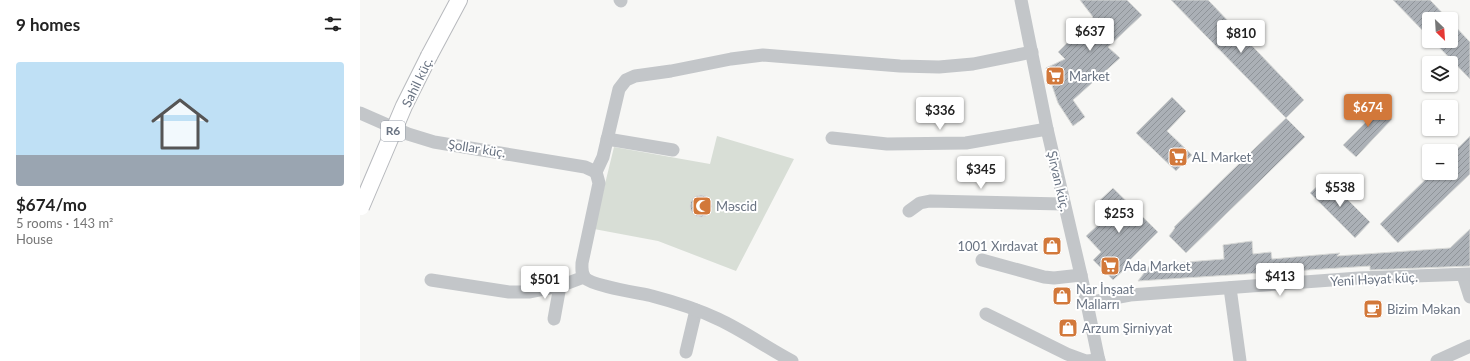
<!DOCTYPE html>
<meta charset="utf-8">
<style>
body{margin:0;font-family:Lato,sans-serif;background:#f2f2f2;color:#222;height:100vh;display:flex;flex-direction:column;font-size:15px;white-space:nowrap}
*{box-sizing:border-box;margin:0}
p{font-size:13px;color:#767676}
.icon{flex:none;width:22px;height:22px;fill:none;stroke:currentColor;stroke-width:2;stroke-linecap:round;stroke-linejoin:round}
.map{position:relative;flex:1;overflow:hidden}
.details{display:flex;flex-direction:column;background:#fff;width:360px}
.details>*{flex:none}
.needle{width:26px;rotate:155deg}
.tools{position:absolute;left:1062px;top:12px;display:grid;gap:8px}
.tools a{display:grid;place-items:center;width:36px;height:36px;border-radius:4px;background:#fff;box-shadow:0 1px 3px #0004;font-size:20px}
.price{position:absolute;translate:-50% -34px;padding:0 9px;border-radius:4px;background:#fff;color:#222;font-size:13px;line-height:26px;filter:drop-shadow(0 1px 2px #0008)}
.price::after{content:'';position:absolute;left:50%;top:24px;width:12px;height:9px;margin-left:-6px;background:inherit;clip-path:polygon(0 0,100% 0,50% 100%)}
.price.current{background:#d2783a;color:#fff}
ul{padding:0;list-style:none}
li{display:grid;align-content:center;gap:8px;height:212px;padding:0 16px}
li+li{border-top:1px solid #e0e0e0}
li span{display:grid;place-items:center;height:124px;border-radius:4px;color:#555}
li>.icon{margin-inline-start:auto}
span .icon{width:72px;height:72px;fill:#fffc;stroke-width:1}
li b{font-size:17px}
h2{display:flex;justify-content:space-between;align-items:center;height:48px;padding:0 16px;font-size:17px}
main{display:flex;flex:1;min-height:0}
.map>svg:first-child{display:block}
.green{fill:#d8ded6}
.building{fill:url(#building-hatch);stroke:#d8d9d7}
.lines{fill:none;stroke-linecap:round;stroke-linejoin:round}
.major-casing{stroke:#b7b9bd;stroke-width:18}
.minor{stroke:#c3c6c9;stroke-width:13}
.major{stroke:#fff;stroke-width:16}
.major-bridge-casing{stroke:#b7b9bd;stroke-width:18;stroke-linecap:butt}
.major-bridge{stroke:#fff;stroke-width:16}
.labels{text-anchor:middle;stroke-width:4;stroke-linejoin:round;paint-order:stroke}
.shield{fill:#fff;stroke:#969da8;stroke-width:1}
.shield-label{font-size:12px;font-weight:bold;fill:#697382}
.poi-label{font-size:13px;fill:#697382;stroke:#fff;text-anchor:start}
.street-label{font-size:13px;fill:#697382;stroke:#fff}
</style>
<main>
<section class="details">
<h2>9 homes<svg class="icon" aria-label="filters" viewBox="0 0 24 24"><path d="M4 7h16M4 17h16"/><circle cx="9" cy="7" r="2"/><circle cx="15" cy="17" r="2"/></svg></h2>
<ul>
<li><span style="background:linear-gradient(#bfe0f5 75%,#9aa5b1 0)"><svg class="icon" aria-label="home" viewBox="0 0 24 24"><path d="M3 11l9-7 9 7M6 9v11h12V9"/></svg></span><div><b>$674/mo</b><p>5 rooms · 143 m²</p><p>House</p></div></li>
</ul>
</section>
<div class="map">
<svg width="1110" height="361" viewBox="0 0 1110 361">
<defs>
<pattern id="building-hatch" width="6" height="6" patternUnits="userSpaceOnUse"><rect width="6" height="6" fill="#abb0b6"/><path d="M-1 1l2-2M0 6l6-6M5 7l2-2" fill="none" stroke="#8f9499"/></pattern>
</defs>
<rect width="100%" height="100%" fill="#f7f7f5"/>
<polygon class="green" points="357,136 434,159 376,271 298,241 234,229 254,147 350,164"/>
<g class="building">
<polygon points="720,0 767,0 782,15 748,47 760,58 713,100 725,117 713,126 698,103 686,68 705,59 698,52 733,17"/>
<polygon points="811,0 848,0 944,100 926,118"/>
<polygon points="1033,0 1070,0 1088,19 1069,19 1069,37"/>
<polygon points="1091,22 1110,42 1110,79 1073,41 1091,41"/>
<polygon points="812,97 826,111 807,131 832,155 816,171 776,133"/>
<polygon points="1010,98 1032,119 996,157 983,145 1011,117 1001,108"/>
<polygon points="926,118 945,137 826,253 809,236 815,228 814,227"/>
<polygon points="1110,136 1110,174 1038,243 1020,224 1072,173 1091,173 1091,155"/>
<polygon points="966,178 1010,222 995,238 950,193"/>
<polygon points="753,188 798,232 763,267 767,267 753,280 733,260 741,252 726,236 749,215 737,203"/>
<circle cx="341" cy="206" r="11"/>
<polygon points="1110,229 1110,266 1010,270 1010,266 778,281 790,265 864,259 863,245 892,241 893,254 911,252 912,259 980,253 977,256 1090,248"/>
</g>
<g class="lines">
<defs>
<polyline id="major" points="69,56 99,0"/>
</defs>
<use href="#major" class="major-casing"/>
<g class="minor">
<polyline points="260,0 261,1"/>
<polyline points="661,0 687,129 721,275 739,361"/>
<polyline points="0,113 48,134 74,142 225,167 236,172"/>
<polyline points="472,138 527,144 606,143 687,129"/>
<polyline points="247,139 313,150"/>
<polyline points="549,211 560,203 570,201 704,204"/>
<polyline points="622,260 684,277 694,278 721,275"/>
<polyline points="1103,275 1110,297"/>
<polyline points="71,280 149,292 170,292 200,286 224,277"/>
<polyline points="870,288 880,361"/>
<polyline points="727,303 770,295 999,278 1110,274"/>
<polyline points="626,314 707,354 726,361 739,360"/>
<polyline points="194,319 200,286"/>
<polyline points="326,352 336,310"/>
<path d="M432,361c-25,-13 -48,-30 -74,-42 -21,-10 -43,-17 -66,-23 -13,-3 -59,-10 -67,-18 -4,-5 -3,-9 -3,-15l17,-80 -3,-11 7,-15 16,-68 7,-9 9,-4 36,-5 60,-12 32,-4 137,11 39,1 34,-3 59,-12"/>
<polyline points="1077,361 1110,346"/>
</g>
<use href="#major" class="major"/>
<defs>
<polyline id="major-bridge" points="1,207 44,106 69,56"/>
</defs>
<use href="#major-bridge" class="major-bridge-casing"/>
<use href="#major-bridge" class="major-bridge"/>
</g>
<defs>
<symbol id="supermarket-square" viewBox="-11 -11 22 22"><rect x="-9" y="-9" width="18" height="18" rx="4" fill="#d2783a" stroke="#fff"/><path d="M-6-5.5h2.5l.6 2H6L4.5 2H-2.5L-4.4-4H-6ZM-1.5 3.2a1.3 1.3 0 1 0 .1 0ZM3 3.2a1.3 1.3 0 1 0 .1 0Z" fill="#fff"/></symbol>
<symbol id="mosque-square" viewBox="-11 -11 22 22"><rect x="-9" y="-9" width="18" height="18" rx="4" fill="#d2783a" stroke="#fff"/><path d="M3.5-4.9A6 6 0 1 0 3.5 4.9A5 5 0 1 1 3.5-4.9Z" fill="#fff"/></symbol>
<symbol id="shop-square" viewBox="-11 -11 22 22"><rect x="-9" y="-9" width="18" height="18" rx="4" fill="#d2783a" stroke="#fff"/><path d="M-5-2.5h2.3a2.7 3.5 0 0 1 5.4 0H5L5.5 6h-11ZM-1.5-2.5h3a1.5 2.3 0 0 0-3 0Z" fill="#fff"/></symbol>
<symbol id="cafe-square" viewBox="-11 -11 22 22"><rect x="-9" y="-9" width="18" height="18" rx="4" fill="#d2783a" stroke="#fff"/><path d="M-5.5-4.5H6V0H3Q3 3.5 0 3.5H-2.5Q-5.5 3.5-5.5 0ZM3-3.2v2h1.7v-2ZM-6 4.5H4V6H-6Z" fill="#fff"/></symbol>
</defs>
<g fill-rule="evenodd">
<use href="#supermarket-square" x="684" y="65" width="22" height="22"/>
<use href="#supermarket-square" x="807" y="146" width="22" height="22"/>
<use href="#mosque-square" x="331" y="195" width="22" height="22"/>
<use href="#shop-square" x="681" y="235" width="22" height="22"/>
<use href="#supermarket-square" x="739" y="255" width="22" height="22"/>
<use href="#shop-square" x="691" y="285" width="22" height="22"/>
<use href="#cafe-square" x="1002" y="298" width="22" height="22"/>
<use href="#shop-square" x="697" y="317" width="22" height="22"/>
</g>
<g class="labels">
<rect class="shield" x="21" y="121" width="24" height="20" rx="3"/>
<g class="shield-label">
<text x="33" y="135">R6</text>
</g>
<g class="poi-label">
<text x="709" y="81">Market</text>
<text x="832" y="162">AL Market</text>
<text x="356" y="211">Məscid</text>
<text x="678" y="251" text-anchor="end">1001 Xırdavat</text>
<text x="764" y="271">Ada Market</text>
<text x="716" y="294">Nar İnşaat<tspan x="716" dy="15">Mallarrı</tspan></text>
<text x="1027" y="314">Bizim Məkan</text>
<text x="722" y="333">Arzum Şirniyyat</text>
</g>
<g class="street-label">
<text transform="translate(57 82) rotate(-64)" y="5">Sahil küç.</text>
<text transform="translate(117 148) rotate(9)" y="5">Şollar küç.</text>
<text transform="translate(699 181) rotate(77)" y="5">Şirvan küç.</text>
<text transform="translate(1014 279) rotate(-3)" y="5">Yeni Həyat küç.</text>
</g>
</g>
</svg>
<div class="tools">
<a><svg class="needle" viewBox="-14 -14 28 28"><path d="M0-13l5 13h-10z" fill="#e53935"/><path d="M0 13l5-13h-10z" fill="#767676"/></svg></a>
<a><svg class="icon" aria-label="layers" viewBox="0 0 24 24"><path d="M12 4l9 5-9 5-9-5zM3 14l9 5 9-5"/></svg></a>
<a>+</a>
<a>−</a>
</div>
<b class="price" style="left:730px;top:52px">$637</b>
<b class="price" style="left:881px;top:54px">$810</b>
<b class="price current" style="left:1008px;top:128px">$674</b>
<b class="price" style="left:580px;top:131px">$336</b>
<b class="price" style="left:621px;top:190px">$345</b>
<b class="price" style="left:980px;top:208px">$538</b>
<b class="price" style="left:759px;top:234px">$253</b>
<b class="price" style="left:920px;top:297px">$413</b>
<b class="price" style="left:185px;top:300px">$501</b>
</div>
</main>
